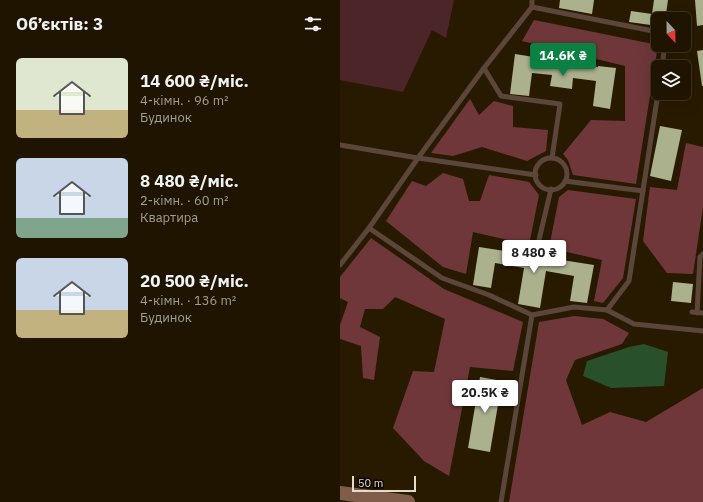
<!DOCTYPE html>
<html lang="uk">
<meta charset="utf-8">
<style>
body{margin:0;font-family:"IBM Plex Sans",sans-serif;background:#2b210f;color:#f1f3f6;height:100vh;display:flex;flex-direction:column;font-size:15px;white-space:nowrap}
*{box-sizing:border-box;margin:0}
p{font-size:13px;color:#a19e99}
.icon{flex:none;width:22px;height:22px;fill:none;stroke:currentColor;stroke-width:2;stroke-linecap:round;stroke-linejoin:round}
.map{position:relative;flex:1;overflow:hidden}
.details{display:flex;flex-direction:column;background:#1e1400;width:340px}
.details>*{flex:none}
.needle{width:26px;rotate:158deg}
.buttons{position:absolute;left:311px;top:12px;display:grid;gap:8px}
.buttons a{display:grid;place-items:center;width:40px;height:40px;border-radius:6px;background:#1e1400;box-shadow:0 4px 16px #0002,0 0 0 1px #3c3322;font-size:20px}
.scale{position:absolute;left:12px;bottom:10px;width:64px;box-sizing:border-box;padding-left:4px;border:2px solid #e5dbcb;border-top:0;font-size:11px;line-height:14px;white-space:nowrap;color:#e5dbcb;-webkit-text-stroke:3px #0c0601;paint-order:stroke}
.price{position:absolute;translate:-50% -34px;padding:0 9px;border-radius:4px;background:#fff;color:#222;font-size:13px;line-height:26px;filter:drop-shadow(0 1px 2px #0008)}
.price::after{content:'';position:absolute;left:50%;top:24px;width:12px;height:9px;margin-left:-6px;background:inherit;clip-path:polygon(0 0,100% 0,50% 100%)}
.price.on{background:#0b8043;color:#fff}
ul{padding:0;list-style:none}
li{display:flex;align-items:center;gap:12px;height:100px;padding:0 16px}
li span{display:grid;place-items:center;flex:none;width:112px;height:80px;border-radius:6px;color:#555}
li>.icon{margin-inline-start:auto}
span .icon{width:48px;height:48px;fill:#fffc;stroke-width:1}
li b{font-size:17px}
h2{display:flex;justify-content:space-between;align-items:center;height:48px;padding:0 16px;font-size:17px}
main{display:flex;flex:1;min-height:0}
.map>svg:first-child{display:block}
.green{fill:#4b2527}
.forest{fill:#6f373a}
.water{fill:#28512b}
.building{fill:#abb08d}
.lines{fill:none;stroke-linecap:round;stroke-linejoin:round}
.lane{stroke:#5c463b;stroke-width:5}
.secondary{stroke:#7f5d4a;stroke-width:14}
</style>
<main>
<section class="details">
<h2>Об’єктів: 3<svg class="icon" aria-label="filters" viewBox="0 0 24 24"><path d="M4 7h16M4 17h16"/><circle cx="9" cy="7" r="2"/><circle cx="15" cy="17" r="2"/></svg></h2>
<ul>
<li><span style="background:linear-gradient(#dfe7d0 65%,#c2b280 0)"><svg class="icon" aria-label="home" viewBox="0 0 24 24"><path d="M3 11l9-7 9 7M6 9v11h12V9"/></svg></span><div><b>14 600 ₴/міс.</b><p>4-кімн. · 96 m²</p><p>Будинок</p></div></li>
<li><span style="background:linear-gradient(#c9d6e8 75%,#7fa58c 0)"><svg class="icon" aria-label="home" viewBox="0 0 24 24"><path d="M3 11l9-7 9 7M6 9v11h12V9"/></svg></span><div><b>8 480 ₴/міс.</b><p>2-кімн. · 60 m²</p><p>Квартира</p></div></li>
<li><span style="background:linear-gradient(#c9d6e8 65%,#c2b280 0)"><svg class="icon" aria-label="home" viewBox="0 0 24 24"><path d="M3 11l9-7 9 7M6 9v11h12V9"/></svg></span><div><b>20 500 ₴/міс.</b><p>4-кімн. · 136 m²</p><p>Будинок</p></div></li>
</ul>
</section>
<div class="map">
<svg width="363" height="502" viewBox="0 0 363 502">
<rect width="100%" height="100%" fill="#281a00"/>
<polygon class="green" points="0,0 114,0 106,38 92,30 63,92 0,80"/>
<g class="forest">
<polygon points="194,20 318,45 296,184 233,175 228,160 223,154 251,120 285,121 285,66 182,41"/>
<polygon points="130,99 139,115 154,101 173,106 173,127 208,130 206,151 187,161 142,147 113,156 91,153"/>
<polygon points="346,143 363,147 363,207 353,274 327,273 303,241 310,187 337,190"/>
<polygon points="103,173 123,179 129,201 140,201 149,175 189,182 199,195 189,245 133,232 126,274 103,267 46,221 72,181 86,186"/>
<polygon points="228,190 296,199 283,278 263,303 254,301 262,260 209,248 219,197"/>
<polygon points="31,238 104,289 183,322 173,371 130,367 109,476 84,461 53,428 73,371 94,372 105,319 55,297 43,309 25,309 20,327 40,337 34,380 23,378 21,346 0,339 0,325 8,302 0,298 0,277"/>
<polygon points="234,316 263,319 289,333 282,344 235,360 226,380 242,425 270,412 306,422 363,388 363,502 169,502 199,322"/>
</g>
<polygon class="water" points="304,344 328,352 324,386 271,388 243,376 247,361 289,347"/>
<g class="building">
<polygon points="220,0 254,0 252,14 219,8"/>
<polygon points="314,0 328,0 326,14 328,14 327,19 318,19 318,26 289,22 291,11 312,14"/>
<polygon points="355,0 363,0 363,25 357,26"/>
<polygon points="363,50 363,86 362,86 357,51"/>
<polygon points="175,54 194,57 193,58 213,61 213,60 258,67 258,66 276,68 270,109 253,106 256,81 233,78 232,89 210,86 212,75 192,73 189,96 170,94"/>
<polygon points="320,126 342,130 331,181 310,176"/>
<polygon points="139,247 254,265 247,303 230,301 234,276 206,271 200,308 178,304 184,268 155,263 151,288 133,285"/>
<polygon points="333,282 353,284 351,303 331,301"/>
<polygon points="140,377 162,381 150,452 128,448"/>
</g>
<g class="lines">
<g class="lane">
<polyline points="192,0 192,7 318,32"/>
<polyline points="192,7 144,68 78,158 196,175"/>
<polyline points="322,67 325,45"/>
<polyline points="144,68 161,96 220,104 212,158"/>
<polyline points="0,145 78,158 29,228"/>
<circle cx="211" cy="174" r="16"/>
<polyline points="225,181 303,191"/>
<polyline points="199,240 211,189"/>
<polyline points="0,265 29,228 102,278 149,295 192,315 161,502"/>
<polyline points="267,310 289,281 318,93"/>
<polyline points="352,312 363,313"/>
<polyline points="357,313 360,257 363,254"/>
<polyline points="192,315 234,307 267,310 294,324 363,331"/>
</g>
<polyline class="secondary" points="0,493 68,502"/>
</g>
</svg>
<div class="buttons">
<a><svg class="needle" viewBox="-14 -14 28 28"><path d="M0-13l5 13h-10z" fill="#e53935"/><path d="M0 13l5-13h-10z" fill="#a19e99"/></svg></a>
<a><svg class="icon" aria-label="layers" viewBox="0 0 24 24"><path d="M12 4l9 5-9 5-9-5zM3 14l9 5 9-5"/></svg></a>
</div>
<div class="scale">50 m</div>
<b class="price on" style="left:223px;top:77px">14.6K ₴</b>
<b class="price" style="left:194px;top:274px">8 480 ₴</b>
<b class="price" style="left:145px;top:414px">20.5K ₴</b>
</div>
</main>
